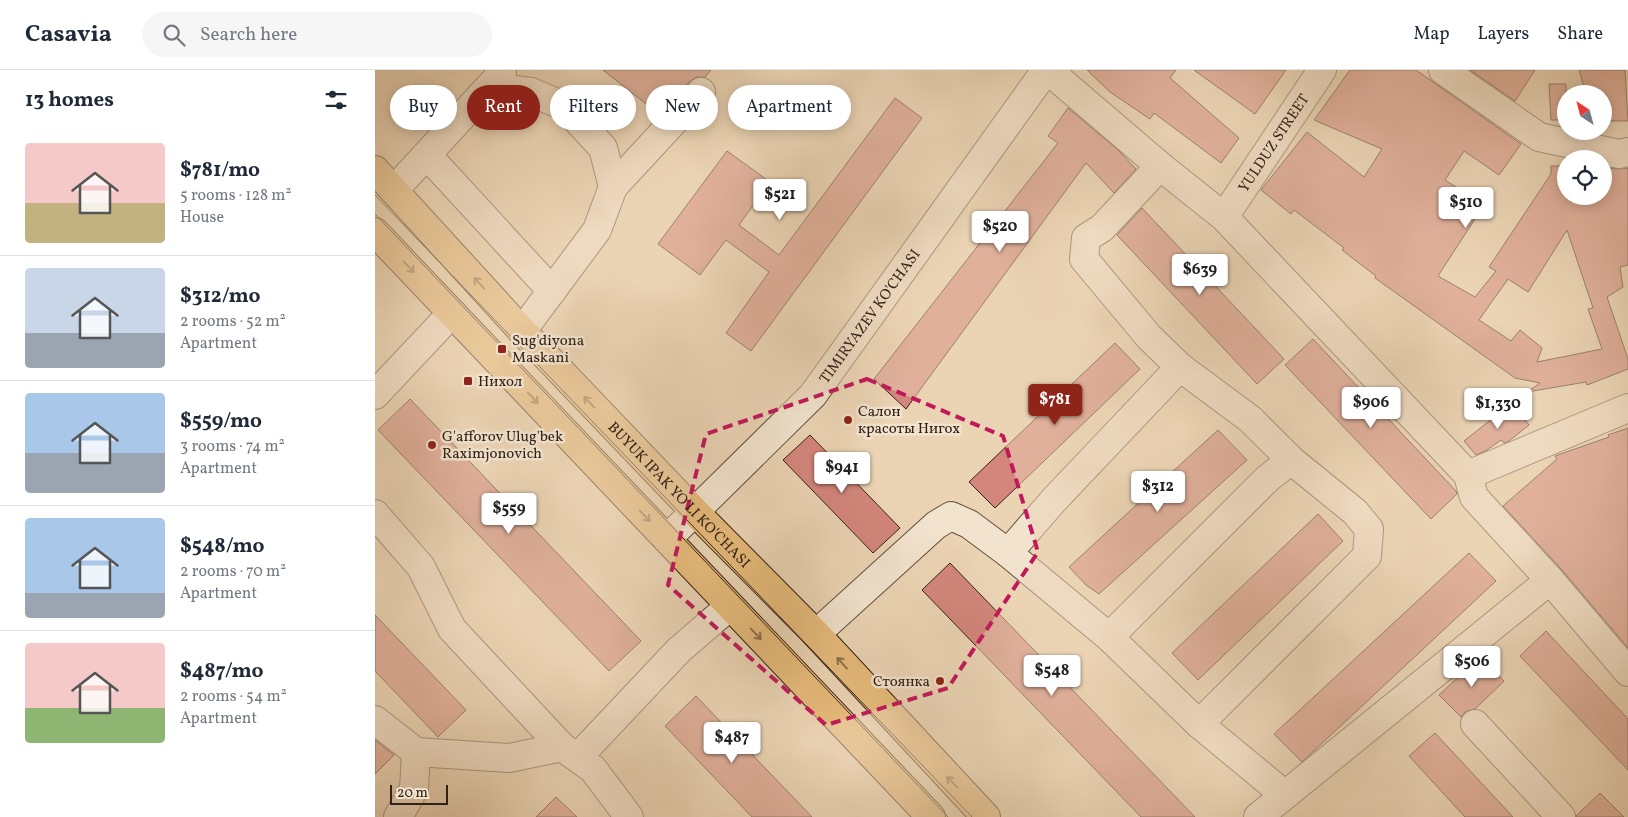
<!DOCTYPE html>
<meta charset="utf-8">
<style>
body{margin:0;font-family:Vollkorn,serif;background:#f6f6f7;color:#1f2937;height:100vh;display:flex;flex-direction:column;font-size:19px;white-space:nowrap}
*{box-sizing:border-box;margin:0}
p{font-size:16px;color:#747a83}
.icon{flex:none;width:28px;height:28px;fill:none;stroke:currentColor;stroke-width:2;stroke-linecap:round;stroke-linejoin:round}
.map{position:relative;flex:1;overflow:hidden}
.drawer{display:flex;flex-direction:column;background:#fff;width:375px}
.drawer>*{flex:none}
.guide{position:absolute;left:15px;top:15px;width:475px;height:45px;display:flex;gap:10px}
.needle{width:32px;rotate:324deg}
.tools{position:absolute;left:1182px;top:15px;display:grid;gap:10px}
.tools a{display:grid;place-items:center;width:55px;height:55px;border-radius:50%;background:#fff;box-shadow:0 2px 12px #0003;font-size:25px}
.scale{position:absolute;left:15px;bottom:12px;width:58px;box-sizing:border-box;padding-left:5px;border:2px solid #332118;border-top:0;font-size:14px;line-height:18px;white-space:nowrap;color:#332118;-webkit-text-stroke:4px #f2e3ce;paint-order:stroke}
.price{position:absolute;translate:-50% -42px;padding:0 11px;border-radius:5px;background:#fff;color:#222;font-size:16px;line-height:32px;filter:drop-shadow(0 1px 2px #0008)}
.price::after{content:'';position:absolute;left:50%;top:30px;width:15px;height:11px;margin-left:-8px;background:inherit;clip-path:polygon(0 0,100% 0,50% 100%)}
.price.on{background:#8f2418;color:#fff}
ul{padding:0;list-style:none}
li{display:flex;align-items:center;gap:15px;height:125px;padding:0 25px}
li+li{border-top:1px solid #e0e1e3}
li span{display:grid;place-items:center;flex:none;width:140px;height:100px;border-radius:5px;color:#555}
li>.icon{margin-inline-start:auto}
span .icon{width:60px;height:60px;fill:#fffc;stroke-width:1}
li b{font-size:21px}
h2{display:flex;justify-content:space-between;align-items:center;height:60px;padding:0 25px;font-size:21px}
.pill{padding:0 18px;border-radius:22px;background:#fff;box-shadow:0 2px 12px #0003;font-size:18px;line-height:45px}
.pill.on{background:#8f2418;color:#fff}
header{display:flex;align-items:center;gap:30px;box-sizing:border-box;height:70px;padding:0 25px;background:#fff;border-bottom:1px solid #e0e1e3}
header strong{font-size:24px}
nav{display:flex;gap:28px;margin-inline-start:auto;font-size:18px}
.search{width:350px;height:45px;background:#f6f6f7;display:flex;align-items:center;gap:12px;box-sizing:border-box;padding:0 18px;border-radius:28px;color:#747a83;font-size:19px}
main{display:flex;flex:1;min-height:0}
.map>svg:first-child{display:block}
.building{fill:#d3867c;stroke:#332118;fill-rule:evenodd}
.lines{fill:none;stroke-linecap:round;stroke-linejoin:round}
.minor-casing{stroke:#614e3f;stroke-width:30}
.major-casing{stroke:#332118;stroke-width:30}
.minor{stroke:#f2e3ce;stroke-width:28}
.major{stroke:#e6ba7a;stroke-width:28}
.tram{stroke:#332118;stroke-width:1}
.oneway{stroke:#8c6e49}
.marked{fill:none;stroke:#c2185b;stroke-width:4;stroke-dasharray:10 6;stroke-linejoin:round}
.poi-dot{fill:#8f2418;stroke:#f2e3ce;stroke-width:2}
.labels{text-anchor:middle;stroke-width:5;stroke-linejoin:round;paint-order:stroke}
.street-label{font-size:15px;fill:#332118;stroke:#f2e3ce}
.poi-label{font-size:15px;fill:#332118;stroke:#f2e3ce;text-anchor:start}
</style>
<header>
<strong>Casavia</strong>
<div class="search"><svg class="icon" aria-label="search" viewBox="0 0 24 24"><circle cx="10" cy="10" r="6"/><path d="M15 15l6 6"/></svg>Search here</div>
<nav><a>Map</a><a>Layers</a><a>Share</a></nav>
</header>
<main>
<section class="drawer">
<h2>13 homes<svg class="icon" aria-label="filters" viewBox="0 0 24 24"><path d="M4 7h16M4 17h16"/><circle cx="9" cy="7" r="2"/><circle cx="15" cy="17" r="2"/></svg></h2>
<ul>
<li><span style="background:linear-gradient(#f6c9c9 60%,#c2b280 0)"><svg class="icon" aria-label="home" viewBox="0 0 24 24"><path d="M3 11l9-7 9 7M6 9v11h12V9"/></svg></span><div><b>$781/mo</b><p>5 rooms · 128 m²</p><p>House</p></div></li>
<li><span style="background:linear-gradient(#c9d6e8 65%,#9aa5b1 0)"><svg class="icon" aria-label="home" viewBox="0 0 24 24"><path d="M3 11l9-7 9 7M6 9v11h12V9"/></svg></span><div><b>$312/mo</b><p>2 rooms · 52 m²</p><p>Apartment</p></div></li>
<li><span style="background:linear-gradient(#a9c7e8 60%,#9aa5b1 0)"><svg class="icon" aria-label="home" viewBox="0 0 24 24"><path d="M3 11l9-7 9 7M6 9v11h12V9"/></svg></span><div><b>$559/mo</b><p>3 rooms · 74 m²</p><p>Apartment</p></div></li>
<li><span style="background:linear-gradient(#a9c7e8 75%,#9aa5b1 0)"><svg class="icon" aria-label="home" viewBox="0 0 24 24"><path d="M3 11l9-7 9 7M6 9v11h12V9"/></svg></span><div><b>$548/mo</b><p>2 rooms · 70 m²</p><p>Apartment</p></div></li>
<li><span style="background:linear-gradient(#f6c9c9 65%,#8fb573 0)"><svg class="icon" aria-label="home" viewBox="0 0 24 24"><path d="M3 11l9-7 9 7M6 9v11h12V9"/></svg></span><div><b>$487/mo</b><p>2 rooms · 54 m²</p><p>Apartment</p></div></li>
</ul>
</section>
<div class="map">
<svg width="1253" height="747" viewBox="0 0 1253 747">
<rect width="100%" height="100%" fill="#ebd4b4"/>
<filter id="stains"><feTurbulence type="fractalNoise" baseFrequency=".004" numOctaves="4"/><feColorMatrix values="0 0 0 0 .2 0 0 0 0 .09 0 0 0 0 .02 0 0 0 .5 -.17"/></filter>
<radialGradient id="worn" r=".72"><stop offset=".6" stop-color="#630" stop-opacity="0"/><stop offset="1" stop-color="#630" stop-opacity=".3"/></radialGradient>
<g class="building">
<polygon points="228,0 336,0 330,7 322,7 315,11 284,44"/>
<polygon points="712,0 801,0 795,8 864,68 846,93 779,43 775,49 735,22"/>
<polygon points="819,0 911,0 880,44"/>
<path d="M975,0h66l105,74 -22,31 -35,-24 -19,29 39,25 -46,71 37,21 21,-26 -7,-4 62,-93v-8h15v30h38v-29l12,2 12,-1v97l-8,2 3,20 -16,10 21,62v10l-41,16 -1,-3 -59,10 13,-9 -25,-5 -140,-100 1,-2 -34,-26 2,-2 -50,-38 -3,4 -30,-24 46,-58 57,45 18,-28 -68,-29zM1192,160l26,78 -5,1 14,40 -65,13 5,-14 -22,-18 -9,11 -32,-21 29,-41 20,13z"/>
<polygon points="1095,0 1160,0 1140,31"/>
<polygon points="1204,0 1250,0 1253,51 1229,51 1229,24 1211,24"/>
<polygon points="1174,14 1191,14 1191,50 1176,50"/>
<polygon points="520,28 547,48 376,281 351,263 394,202 351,170 325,205 283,174 352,81 395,112 364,155 404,185"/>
<polygon points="693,38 742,79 761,99 739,123 711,93 531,339 499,309 683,73 673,66"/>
<polygon points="767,138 909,289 882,314 742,165"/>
<polygon points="938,269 1081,421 1082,424 1056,449 910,295"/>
<polygon points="740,273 765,299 620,438 594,412"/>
<polygon points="35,329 266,571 234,601 3,360"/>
<polygon points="1137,333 1154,355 1134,371 1129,373 1126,370 1112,380 1101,385 1089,371"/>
<polygon points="1253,358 1253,578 1187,500 1128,436 1182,389 1180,386 1234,367 1233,365"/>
<polygon points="843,360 872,390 724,524 711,515 694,497"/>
<polygon points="435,365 525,458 498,483 408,390"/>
<polygon points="943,444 968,471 823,610 797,583"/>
<polygon points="1094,483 1121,511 927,692 899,664"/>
<polygon points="575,493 820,747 766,747 547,520"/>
<polygon points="0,545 91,640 63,667 0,601"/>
<polygon points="1171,561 1253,649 1253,700 1145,586"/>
<polygon points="1105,587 1129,611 1100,639 1090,642 1086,647 1064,625"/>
<polygon points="321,626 437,747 377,747 290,656"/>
<polygon points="1060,663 1138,747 1090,747 1034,686"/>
<polygon points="0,670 19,685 0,704"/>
<polygon points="1225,723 1249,747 1201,747 1201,746"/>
<polygon points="181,727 202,747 161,747"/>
</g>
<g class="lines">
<defs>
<g id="minor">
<polyline points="673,0 785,96 849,147 1093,405 1099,427 1175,510 1253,602"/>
<polyline points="1068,0 1164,67 1244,84 1253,82"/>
<polyline points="115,17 156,22 189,36 228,78 238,117 222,160 147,261"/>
<polyline points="52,85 177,221"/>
<polyline points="785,96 727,158 711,168 709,189 774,267 805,297 678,431 633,483 734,567 824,654 910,725"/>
<polyline points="238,117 326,22"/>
<polyline points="19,120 127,3"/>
<path id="s1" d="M849,147l98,-147"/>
<polyline points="0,325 77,243"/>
<polyline points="1093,405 1253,338"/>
<polyline points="0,444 46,497 77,559 187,677"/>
<path id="s2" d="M292,469l146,-144 233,-325"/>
<polyline points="441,564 561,455 576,446 594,454 633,483"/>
<polyline points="734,567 892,409 916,390 875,349 805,297"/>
<polyline points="0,650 41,682 134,688 187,677 218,699 254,747"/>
<polyline points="824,654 992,486 994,459 980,442 916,390"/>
<polyline points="1100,654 1186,747"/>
<polyline points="203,687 304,580 355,536"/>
<polyline points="23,747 39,719 41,682"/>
<polyline points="883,747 1175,510"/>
</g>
<g id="major">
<path id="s3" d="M0,100l147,161 174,182 120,121 170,183"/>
<polyline points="0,162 556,747"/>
</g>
</defs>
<use href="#minor" class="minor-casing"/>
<use href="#major" class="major-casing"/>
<use href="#minor" class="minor"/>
<use href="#major" class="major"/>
<g class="tram">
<polyline points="0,125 597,747"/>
<polyline points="0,144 573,747"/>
</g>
</g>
<defs><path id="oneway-shaft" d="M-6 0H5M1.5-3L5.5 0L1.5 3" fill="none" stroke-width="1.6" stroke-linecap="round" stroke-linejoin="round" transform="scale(1.25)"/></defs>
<g class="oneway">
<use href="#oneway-shaft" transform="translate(34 197) rotate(46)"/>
<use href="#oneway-shaft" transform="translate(104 213) rotate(-132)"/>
<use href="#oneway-shaft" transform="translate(158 328) rotate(46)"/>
<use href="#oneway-shaft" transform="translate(214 332) rotate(-134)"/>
<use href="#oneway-shaft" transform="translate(270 446) rotate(46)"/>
<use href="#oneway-shaft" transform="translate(381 564) rotate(46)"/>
<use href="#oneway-shaft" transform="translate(467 593) rotate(-132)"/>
<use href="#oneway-shaft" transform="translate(577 712) rotate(-134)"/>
</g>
<path d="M0 0H1253V747H0ZM492,309l136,57 35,116 -90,136 -122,37 -158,-140 38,-151z" fill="#ebd4b4" fill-opacity=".55" fill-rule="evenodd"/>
<path class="marked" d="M492,309l136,57 35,116 -90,136 -122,37 -158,-140 38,-151z"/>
<g class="poi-dot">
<rect x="122" y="274" width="10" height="10" rx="2.5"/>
<rect x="88" y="306" width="10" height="10" rx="2.5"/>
<circle cx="473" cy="350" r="5"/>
<circle cx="57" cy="375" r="5"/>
<circle cx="565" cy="611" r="5"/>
</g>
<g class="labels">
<g class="street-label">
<text dy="5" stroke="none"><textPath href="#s1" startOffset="89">YULDUZ STREET</textPath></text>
<text dy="5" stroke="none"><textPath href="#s2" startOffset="302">TIMIRYAZEV KO'CHASI</textPath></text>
<text dy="5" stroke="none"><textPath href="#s3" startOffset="445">BUYUK IPAK YO'LI KO'CHASI</textPath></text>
</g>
<g class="poi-label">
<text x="137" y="275">Sug'diyona<tspan x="137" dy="17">Maskani</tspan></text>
<text x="103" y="316">Нихол</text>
<text x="483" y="346">Салон<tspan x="483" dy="17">красоты Нигох</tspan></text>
<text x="67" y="371">G'afforov Ulug'bek<tspan x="67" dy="17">Raximjonovich</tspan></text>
<text x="555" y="616" text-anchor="end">Стоянка</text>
</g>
</g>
<rect width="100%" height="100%" filter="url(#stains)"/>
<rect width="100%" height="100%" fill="url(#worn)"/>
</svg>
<div class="tools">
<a><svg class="needle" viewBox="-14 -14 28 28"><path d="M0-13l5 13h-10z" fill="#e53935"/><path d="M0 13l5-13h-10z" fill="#747a83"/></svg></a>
<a><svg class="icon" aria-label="locate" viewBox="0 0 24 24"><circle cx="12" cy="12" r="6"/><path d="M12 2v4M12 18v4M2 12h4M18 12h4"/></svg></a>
</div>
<div class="scale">20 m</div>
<b class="price" style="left:405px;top:151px">$521</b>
<b class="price" style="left:1091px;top:159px">$510</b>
<b class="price" style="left:625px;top:183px">$520</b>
<b class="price" style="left:825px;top:226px">$639</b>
<b class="price on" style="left:680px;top:356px">$781</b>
<b class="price" style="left:996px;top:359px">$906</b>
<b class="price" style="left:1123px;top:360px">$1,330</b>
<b class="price" style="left:467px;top:424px">$941</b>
<b class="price" style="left:783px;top:443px">$312</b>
<b class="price" style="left:134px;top:465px">$559</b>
<b class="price" style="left:1097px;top:618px">$506</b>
<b class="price" style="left:677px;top:627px">$548</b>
<b class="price" style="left:357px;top:694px">$487</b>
<div class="guide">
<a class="pill">Buy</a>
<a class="pill on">Rent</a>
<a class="pill">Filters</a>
<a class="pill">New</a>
<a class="pill">Apartment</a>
</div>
</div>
</main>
